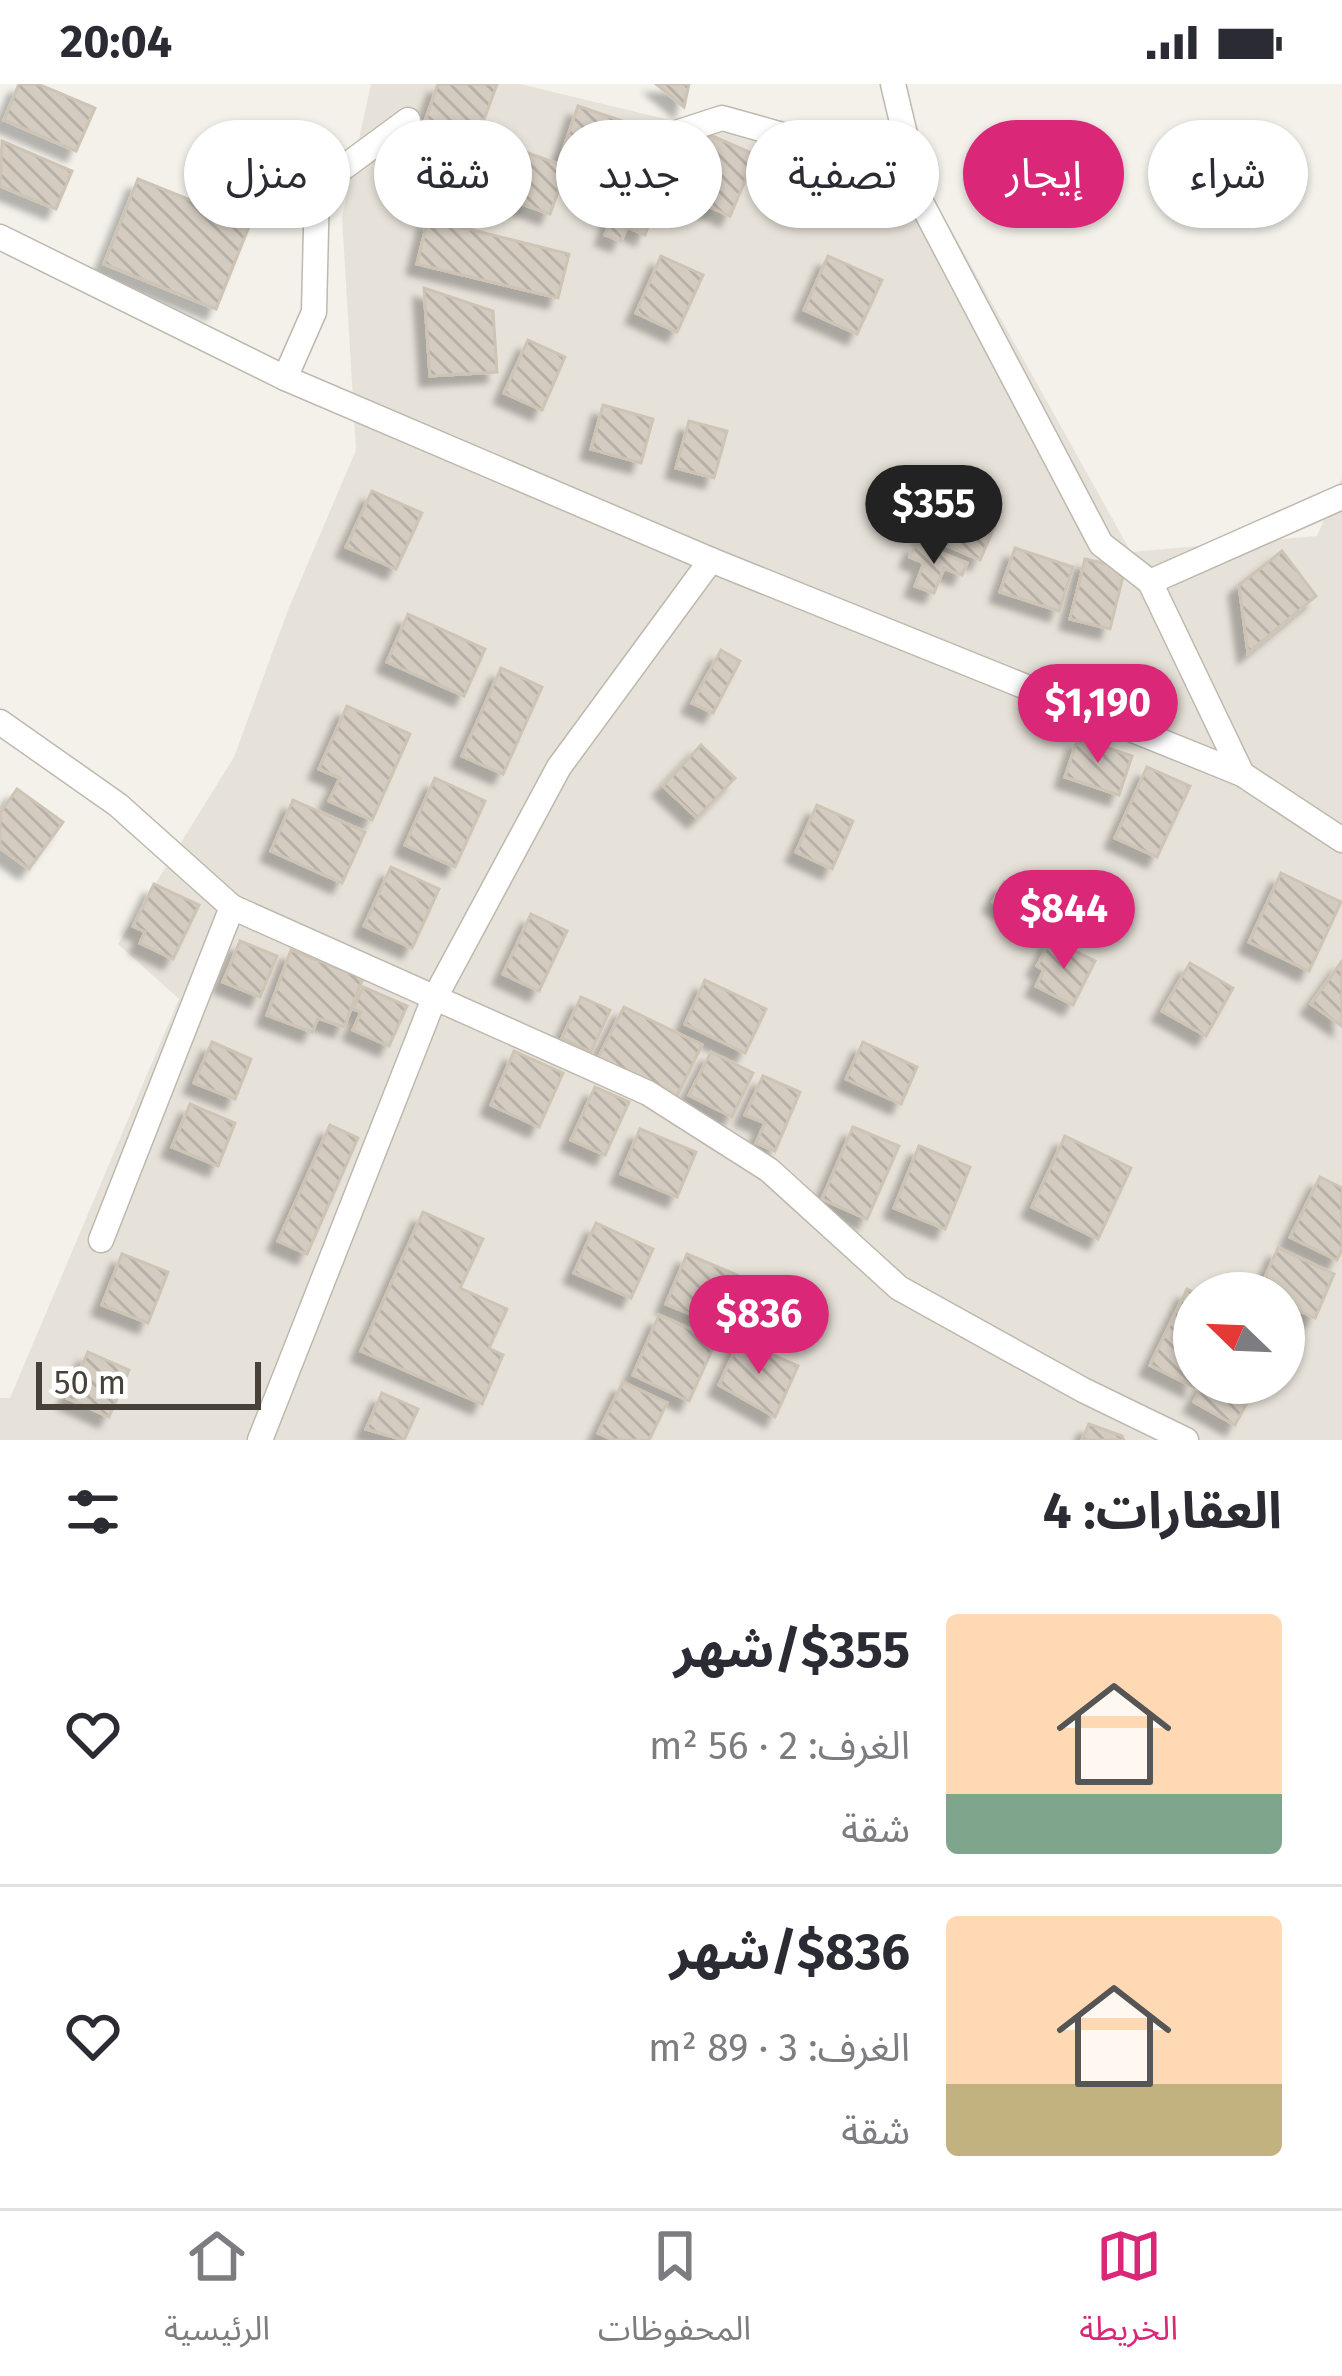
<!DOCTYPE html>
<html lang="ar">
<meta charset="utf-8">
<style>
body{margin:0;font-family:"Fira Sans","Noto Sans Arabic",sans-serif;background:#f2f2f3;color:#2b2b33;direction:rtl;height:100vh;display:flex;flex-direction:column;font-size:45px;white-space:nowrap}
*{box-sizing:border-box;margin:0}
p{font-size:39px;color:#7c7c81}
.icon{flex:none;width:66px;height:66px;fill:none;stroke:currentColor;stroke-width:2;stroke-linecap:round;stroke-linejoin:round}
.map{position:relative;height:1356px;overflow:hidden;direction:ltr}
.drawer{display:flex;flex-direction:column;background:#fff;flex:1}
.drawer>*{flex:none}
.top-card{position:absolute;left:36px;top:36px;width:1272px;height:108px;direction:rtl;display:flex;gap:24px}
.needle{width:78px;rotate:293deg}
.buttons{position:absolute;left:1173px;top:1188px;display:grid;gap:24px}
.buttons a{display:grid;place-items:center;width:132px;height:132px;border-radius:50%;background:#fff;box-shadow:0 3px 9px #0004;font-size:60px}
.scale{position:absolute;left:36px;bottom:30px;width:225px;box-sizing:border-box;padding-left:12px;border:6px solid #474139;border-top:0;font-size:33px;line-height:42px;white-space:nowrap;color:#474139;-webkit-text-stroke:9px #fff;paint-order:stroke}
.price{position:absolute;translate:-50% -102px;padding:0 27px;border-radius:42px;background:#db2777;color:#fff;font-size:39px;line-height:78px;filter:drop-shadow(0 3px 6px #0008)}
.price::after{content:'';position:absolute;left:50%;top:72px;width:36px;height:27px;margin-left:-18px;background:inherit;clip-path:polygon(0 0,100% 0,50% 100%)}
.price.active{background:#222;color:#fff}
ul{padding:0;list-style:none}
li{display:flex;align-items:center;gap:36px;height:300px;padding:0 60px}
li+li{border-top:3px solid #e1e1e2}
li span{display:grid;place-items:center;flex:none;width:336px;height:240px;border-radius:12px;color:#555}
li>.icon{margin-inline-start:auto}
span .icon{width:144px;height:144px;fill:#fffc;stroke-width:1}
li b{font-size:51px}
h2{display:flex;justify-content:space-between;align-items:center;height:144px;padding:0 60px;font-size:51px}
.chip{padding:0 42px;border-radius:54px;background:#fff;box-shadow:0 3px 9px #0004;font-size:42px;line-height:108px}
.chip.active{background:#db2777;color:#fff}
.status{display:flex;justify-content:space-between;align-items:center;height:84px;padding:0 60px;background:#fff;direction:ltr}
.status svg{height:33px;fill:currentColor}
.menu{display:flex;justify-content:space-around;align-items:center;height:168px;border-top:3px solid #e1e1e2;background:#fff;font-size:33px;color:#7c7c81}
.menu a{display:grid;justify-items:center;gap:6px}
.menu .active{color:#db2777}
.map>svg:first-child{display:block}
.residential{fill:#e7e2d9;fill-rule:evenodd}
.building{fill:url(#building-back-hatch);stroke:#cec4b5;stroke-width:3;filter:url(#shadow)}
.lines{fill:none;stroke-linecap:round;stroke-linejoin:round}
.street-casing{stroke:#beb8ae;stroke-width:27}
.street{stroke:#fff;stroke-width:24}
</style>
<div class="status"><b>20:04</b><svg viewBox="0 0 49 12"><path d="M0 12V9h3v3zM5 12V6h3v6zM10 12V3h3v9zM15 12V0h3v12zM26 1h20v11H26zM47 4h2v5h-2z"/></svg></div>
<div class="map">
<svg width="1342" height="1356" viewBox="0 0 1342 1356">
<defs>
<pattern id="building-back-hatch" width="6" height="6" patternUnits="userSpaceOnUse" patternTransform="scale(3)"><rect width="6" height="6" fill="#d4ccc1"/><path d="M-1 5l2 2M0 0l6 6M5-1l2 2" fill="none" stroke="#b7b0a7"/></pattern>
<filter id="shadow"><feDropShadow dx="-10" dy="10" stdDeviation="3" flood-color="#0004"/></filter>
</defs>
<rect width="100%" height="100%" fill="#f3f1ea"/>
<path class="residential" d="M371,0h149l257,62 167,71 187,335 186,-16 25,-59v963h-1342v-42h10l169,-399 -61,-55 116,-187 54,-147 68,-160 -14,-233zM1194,1209h90v90h-90z"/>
<g class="building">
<polygon points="19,0 38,0 95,24 76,67 4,36"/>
<polygon points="438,0 497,0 477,55 425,37"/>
<polygon points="656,0 689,0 684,23"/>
<polygon points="578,22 625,38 608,88 561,72"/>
<polygon points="710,51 756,71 730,132 683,111"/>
<polygon points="2,57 72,87 56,125 0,102"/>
<polygon points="418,60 475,90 456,126 399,97"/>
<polygon points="514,64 567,83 550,130 499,112"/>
<polygon points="138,95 250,140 216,225 104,180"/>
<polygon points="626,97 660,110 645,151 627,143 621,157 605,151"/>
<polygon points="428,135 569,170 558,214 417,180"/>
<polygon points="661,172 703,191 677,248 636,229"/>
<polygon points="828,172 882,196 857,250 804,226"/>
<polygon points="424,204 493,227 497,288 430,292"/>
<polygon points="528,256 565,273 542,326 504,309"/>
<polygon points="603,321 653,335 641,379 591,365"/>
<polygon points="689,337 727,347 714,394 676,384"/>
<polygon points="372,407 422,429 396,485 346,463"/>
<polygon points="941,408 999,432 980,476 923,451"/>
<polygon points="916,459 967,479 962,491 944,484 934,509 915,502 924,479 910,473"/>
<polygon points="1015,464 1073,483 1059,527 1000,508"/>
<polygon points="1282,467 1316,512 1248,569 1239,501"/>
<polygon points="1085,475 1125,484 1110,545 1070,535"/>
<polygon points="408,530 485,565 464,612 387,578"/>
<polygon points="721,566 740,577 713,629 692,619"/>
<polygon points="501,584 542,603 503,690 462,672"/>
<polygon points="347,622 410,650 372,736 329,717 340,694 319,685"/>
<polygon points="1078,654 1132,672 1119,711 1065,693"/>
<polygon points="701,661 735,694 697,734 663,702"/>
<polygon points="1147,683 1190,702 1157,773 1115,754"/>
<polygon points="435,694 485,717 455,783 405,761"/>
<polygon points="17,705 63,738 29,785 0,764 0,729"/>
<polygon points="293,716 365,748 342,799 271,767"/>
<polygon points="817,721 853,737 832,785 796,768"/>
<polygon points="391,783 439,805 412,864 364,842"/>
<polygon points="1281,789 1341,818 1309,887 1249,858"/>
<polygon points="1004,798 1036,816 1024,836 993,818"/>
<polygon points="154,800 199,821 173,875 140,859 145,848 133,842"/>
<polygon points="531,830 567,847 539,907 503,890"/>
<polygon points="1051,855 1095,877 1073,921 1036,902 1044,886 1037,882"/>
<polygon points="240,857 277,872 260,913 223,898"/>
<polygon points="291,866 363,894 344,943 318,934 312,948 267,931"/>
<polygon points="1342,877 1342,942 1311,920"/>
<polygon points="1190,879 1233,904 1206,952 1162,927"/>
<polygon points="705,896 766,925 745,969 685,940"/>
<polygon points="363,903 407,922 389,962 353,946 361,928 353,925"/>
<polygon points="581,913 610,926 591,968 562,954"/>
<polygon points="624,923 702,961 677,1012 598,974"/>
<polygon points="212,958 251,975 235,1015 194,999"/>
<polygon points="863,958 917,983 901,1020 846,995"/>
<polygon points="514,967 563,989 539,1043 491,1021"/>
<polygon points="711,968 753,989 732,1033 689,1011"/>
<polygon points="763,992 800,1008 775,1067 756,1059 765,1039 745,1031"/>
<polygon points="595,1003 629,1018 605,1071 571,1056"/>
<polygon points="190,1020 235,1039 218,1082 172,1063"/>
<polygon points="330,1041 358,1054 307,1170 278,1157"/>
<polygon points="853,1043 899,1062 867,1135 822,1115"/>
<polygon points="640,1045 696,1068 677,1113 621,1090"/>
<polygon points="1065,1052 1131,1084 1098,1155 1032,1123"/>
<polygon points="919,1062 970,1083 945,1145 894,1124"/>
<polygon points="1320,1093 1342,1104 1342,1166 1337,1176 1290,1153"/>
<polygon points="423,1128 483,1155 460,1204 507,1225 489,1264 503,1271 482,1320 361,1267"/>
<polygon points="596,1139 653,1165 631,1214 574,1189"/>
<polygon points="1278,1164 1334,1190 1315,1234 1284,1220 1284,1209 1258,1209"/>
<polygon points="122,1170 168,1188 148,1239 102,1221"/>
<polygon points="687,1170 737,1191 716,1241 666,1220"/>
<polygon points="1187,1205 1195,1209 1194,1303 1150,1281"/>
<polygon points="659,1231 716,1257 689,1317 633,1291"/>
<polygon points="1284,1239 1304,1249 1284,1293"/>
<polygon points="740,1256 798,1282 775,1333 719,1301"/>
<polygon points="88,1268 129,1286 109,1333 67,1314"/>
<polygon points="623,1298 667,1319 649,1356 613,1356 598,1349"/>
<polygon points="1204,1299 1245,1299 1255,1304 1235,1341 1194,1318"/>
<polygon points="382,1309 418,1325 404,1356 366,1345"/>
<polygon points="1089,1340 1122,1352 1124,1356 1082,1356"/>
</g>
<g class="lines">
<defs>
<g id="street">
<polyline points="893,0 921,118 1101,460 1150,498 1242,690"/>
<polyline points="639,61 722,34 914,88"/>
<polyline points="0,153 285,294 711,476 1242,690 1342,756"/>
<polyline points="285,294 314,228 317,103 408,36"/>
<polyline points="1150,498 1342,413"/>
<polyline points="0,638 118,721 232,823 648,1009 769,1086 899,1204 1083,1306 1186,1356"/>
<polyline points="101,1156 232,823"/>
<polyline points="260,1356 433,917 559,683 711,476"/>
</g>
</defs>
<use href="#street" class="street-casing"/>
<use href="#street" class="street"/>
</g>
</svg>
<div class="buttons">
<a><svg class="needle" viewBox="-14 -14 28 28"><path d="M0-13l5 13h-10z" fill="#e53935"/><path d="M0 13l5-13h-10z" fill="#7c7c81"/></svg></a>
</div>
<div class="scale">50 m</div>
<b class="price active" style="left:934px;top:483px">$355</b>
<b class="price" style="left:1098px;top:682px">$1,190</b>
<b class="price" style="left:1064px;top:888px">$844</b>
<b class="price" style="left:759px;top:1293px">$836</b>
<div class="top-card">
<a class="chip">شراء</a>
<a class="chip active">إيجار</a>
<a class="chip">تصفية</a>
<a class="chip">جديد</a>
<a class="chip">شقة</a>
<a class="chip">منزل</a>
</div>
</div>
<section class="drawer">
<h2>العقارات: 4<svg class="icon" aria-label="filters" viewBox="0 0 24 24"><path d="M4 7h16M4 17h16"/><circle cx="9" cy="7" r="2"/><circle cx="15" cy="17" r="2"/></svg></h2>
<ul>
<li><span style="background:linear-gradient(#ffd9b3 75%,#7fa58c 0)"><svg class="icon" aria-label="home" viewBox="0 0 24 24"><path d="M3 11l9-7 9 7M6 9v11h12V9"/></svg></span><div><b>$355/شهر</b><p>الغرف: 2 · 56 m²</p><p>شقة</p></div><svg class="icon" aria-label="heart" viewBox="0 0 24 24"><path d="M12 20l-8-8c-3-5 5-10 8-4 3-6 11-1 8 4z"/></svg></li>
<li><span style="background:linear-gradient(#ffd9b3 70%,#c2b280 0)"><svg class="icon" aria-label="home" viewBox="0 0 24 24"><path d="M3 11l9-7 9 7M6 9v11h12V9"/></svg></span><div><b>$836/شهر</b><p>الغرف: 3 · 89 m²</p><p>شقة</p></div><svg class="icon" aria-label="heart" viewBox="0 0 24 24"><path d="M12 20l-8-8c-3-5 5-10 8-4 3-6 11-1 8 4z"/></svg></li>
</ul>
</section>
<nav class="menu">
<a class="active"><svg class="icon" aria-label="map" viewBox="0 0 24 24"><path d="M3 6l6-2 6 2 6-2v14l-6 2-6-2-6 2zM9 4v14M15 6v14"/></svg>الخريطة</a>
<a><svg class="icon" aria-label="saved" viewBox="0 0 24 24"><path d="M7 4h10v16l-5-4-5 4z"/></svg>المحفوظات</a>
<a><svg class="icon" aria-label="home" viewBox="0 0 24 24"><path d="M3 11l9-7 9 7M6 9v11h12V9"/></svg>الرئيسية</a>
</nav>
